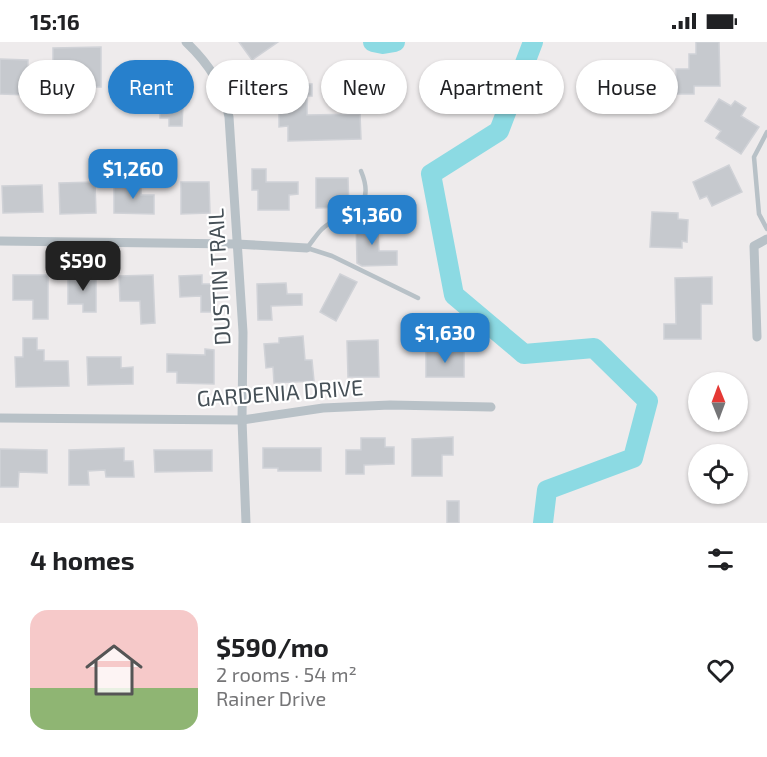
<!DOCTYPE html>
<meta charset="utf-8">
<style>
body{margin:0;font-family:"Exo 2",sans-serif;background:#f6f6f6;color:#202124;height:100vh;display:flex;flex-direction:column;font-size:22px;white-space:nowrap}
*{box-sizing:border-box;margin:0}
p{font-size:20px;color:#757577}
.icon{flex:none;width:33px;height:33px;fill:none;stroke:currentColor;stroke-width:2;stroke-linecap:round;stroke-linejoin:round}
.map{position:relative;height:481px;overflow:hidden}
.drawer{display:flex;flex-direction:column;background:#fff;flex:1}
.drawer>*{flex:none}
.top-card{position:absolute;left:18px;top:18px;width:732px;height:54px;display:flex;gap:12px}
.needle{width:39px;rotate:359deg}
.buttons{position:absolute;left:688px;top:330px;display:grid;gap:12px}
.buttons a{display:grid;place-items:center;width:60px;height:60px;border-radius:50%;background:#fff;box-shadow:0 2px 4px #0004;font-size:30px}
.price{position:absolute;translate:-50% -51px;padding:0 14px;border-radius:12px;background:#2780cc;color:#fff;font-size:20px;line-height:39px;filter:drop-shadow(0 2px 3px #0008)}
.price::after{content:'';position:absolute;left:50%;top:36px;width:18px;height:14px;margin-left:-9px;background:inherit;clip-path:polygon(0 0,100% 0,50% 100%)}
.price.active{background:#222;color:#fff}
ul{padding:0;list-style:none}
li{display:flex;align-items:center;gap:18px;height:150px;padding:0 30px}
li span{display:grid;place-items:center;flex:none;width:168px;height:120px;border-radius:18px;color:#555}
li>.icon{margin-inline-start:auto}
span .icon{width:72px;height:72px;fill:#fffc;stroke-width:1}
li b{font-size:26px}
h2{display:flex;justify-content:space-between;align-items:center;height:72px;padding:0 30px;font-size:26px}
.pill{padding:0 21px;border-radius:27px;background:#fff;box-shadow:0 2px 4px #0004;font-size:21px;line-height:54px}
.pill.active{background:#2780cc;color:#fff}
.status{display:flex;justify-content:space-between;align-items:center;height:42px;padding:0 30px;background:#fff;direction:ltr}
.status svg{height:16px;fill:currentColor}
.map>svg:first-child{display:block}
.lines{fill:none;stroke-linecap:round;stroke-linejoin:round}
.river{stroke:#8cdae3;stroke-width:20}
.building{fill:#c6c9ce;stroke:#d0d2d7;stroke-width:1.5}
.lane{stroke:#b8c1c7;stroke-width:4.5}
.street{stroke:#b8c1c7;stroke-width:9}
.labels{text-anchor:middle;stroke-width:4.5;stroke-linejoin:round;paint-order:stroke}
.street-label{font-size:22px;fill:#465057;stroke:#fff}
</style>
<div class="status"><b>15:16</b><svg viewBox="0 0 49 12"><path d="M0 12V9h3v3zM5 12V6h3v6zM10 12V3h3v9zM15 12V0h3v12zM26 1h20v11H26zM47 4h2v5h-2z"/></svg></div>
<div class="map">
<svg width="767" height="481" viewBox="0 0 767 481">
<rect width="100%" height="100%" fill="#eeebec"/>
<g class="lines">
<g class="river">
<polyline points="373,0 383,2 395,0"/>
<polyline points="533,0 499,89 431,132 454,253 524,312 594,306 648,359 633,416 547,448 543,481"/>
</g>
</g>
<g class="building">
<polygon points="239,0 278,0 252,18"/>
<polygon points="696,0 719,0 720,44 694,44 694,52 677,52 676,27 689,27 689,12 696,12"/>
<polygon points="101,5 101,45 72,45 72,31 53,31 53,6"/>
<polygon points="0,17 28,18 27,53 0,52"/>
<polygon points="131,37 172,38 172,63 183,63 182,84 169,84 169,76 160,76 160,69 140,68 140,58 131,58"/>
<polygon points="278,42 312,42 312,54 307,54 307,73 360,72 361,97 288,99 288,84 279,85 279,69 265,69 264,59 279,59"/>
<polygon points="719,57 731,64 735,59 746,66 741,74 759,85 741,112 716,96 721,89 705,79"/>
<polygon points="729,123 742,150 712,164 707,154 700,157 693,140"/>
<polygon points="252,127 266,127 266,140 298,140 298,152 289,153 289,168 258,168 258,148 252,148"/>
<polygon points="316,136 348,136 349,165 316,166"/>
<polygon points="95,140 96,171 60,172 59,141"/>
<polygon points="181,140 209,140 210,171 181,172"/>
<polygon points="127,141 141,142 141,153 154,153 154,172 114,171 114,145 127,145"/>
<polygon points="42,143 43,170 3,171 2,144"/>
<polygon points="652,170 678,171 678,177 688,178 687,200 682,199 682,206 650,205"/>
<polygon points="356,179 382,179 383,191 378,191 379,209 397,209 397,223 362,224 357,221"/>
<polygon points="340,232 357,240 336,279 320,270"/>
<polygon points="13,233 48,233 48,277 33,277 33,258 13,258"/>
<polygon points="68,233 96,233 96,270 83,270 83,262 68,262"/>
<polygon points="153,233 155,281 141,282 140,259 120,259 119,234"/>
<polygon points="202,233 202,242 212,242 213,270 201,270 201,254 180,255 179,234"/>
<polygon points="712,235 712,262 701,262 701,297 664,297 664,282 676,282 675,236"/>
<polygon points="286,241 287,252 302,252 302,263 271,264 272,278 258,278 257,242"/>
<polygon points="303,294 305,318 312,318 314,339 274,341 273,325 266,326 264,302 279,301 279,296"/>
<polygon points="23,296 37,296 37,308 44,308 44,319 68,319 69,344 16,345 15,315 23,315"/>
<polygon points="378,298 379,335 348,335 347,299"/>
<polygon points="205,307 214,308 214,342 177,341 177,330 167,330 167,312 205,313"/>
<rect x="426" y="308" width="38" height="27"/>
<polygon points="87,315 121,315 121,326 133,325 133,342 88,343"/>
<polygon points="453,395 453,413 442,413 442,434 412,434 412,397"/>
<polygon points="361,396 385,396 385,405 394,405 394,422 364,423 364,432 346,432 346,408 361,408"/>
<polygon points="124,406 124,419 133,419 134,435 106,435 105,428 88,429 89,443 69,443 69,408"/>
<polygon points="263,406 321,406 321,429 278,429 278,426 263,426"/>
<polygon points="0,407 47,408 47,431 19,430 18,445 0,445"/>
<polygon points="154,408 212,408 212,429 155,430"/>
<rect x="447" y="459" width="12" height="22"/>
</g>
<g class="lines">
<g class="lane">
<polyline points="767,90 754,115 759,172 767,187"/>
<path d="M361,129c17,41 -16,38 -39,58 -6,6 -10,13 -15,19l25,8 86,42"/>
</g>
<g class="street">
<path d="M186,0c23,22 37,43 43,75l14,215 -1,88 4,103"/>
<polyline points="0,199 236,202 307,206"/>
<polyline points="757,295 754,204 767,197"/>
<polyline points="0,376 242,378 323,366 390,363 491,365"/>
</g>
</g>
<g class="labels">
<g class="street-label">
<text transform="translate(219 235) rotate(-93)" y="8">DUSTIN TRAIL</text>
<text transform="translate(280 351) rotate(-4)" y="8">GARDENIA DRIVE</text>
</g>
</g>
</svg>
<div class="buttons">
<a><svg class="needle" viewBox="-14 -14 28 28"><path d="M0-13l5 13h-10z" fill="#e53935"/><path d="M0 13l5-13h-10z" fill="#757577"/></svg></a>
<a><svg class="icon" aria-label="locate" viewBox="0 0 24 24"><circle cx="12" cy="12" r="6"/><path d="M12 2v4M12 18v4M2 12h4M18 12h4"/></svg></a>
</div>
<b class="price" style="left:133px;top:158px">$1,260</b>
<b class="price" style="left:372px;top:204px">$1,360</b>
<b class="price active" style="left:83px;top:250px">$590</b>
<b class="price" style="left:445px;top:322px">$1,630</b>
<div class="top-card">
<a class="pill">Buy</a>
<a class="pill active">Rent</a>
<a class="pill">Filters</a>
<a class="pill">New</a>
<a class="pill">Apartment</a>
<a class="pill">House</a>
</div>
</div>
<section class="drawer">
<h2>4 homes<svg class="icon" aria-label="filters" viewBox="0 0 24 24"><path d="M4 7h16M4 17h16"/><circle cx="9" cy="7" r="2"/><circle cx="15" cy="17" r="2"/></svg></h2>
<ul>
<li><span style="background:linear-gradient(#f6c9c9 65%,#8fb573 0)"><svg class="icon" aria-label="home" viewBox="0 0 24 24"><path d="M3 11l9-7 9 7M6 9v11h12V9"/></svg></span><div><b>$590/mo</b><p>2 rooms · 54 m²</p><p>Rainer Drive</p></div><svg class="icon" aria-label="heart" viewBox="0 0 24 24"><path d="M12 20l-8-8c-3-5 5-10 8-4 3-6 11-1 8 4z"/></svg></li>
</ul>
</section>
